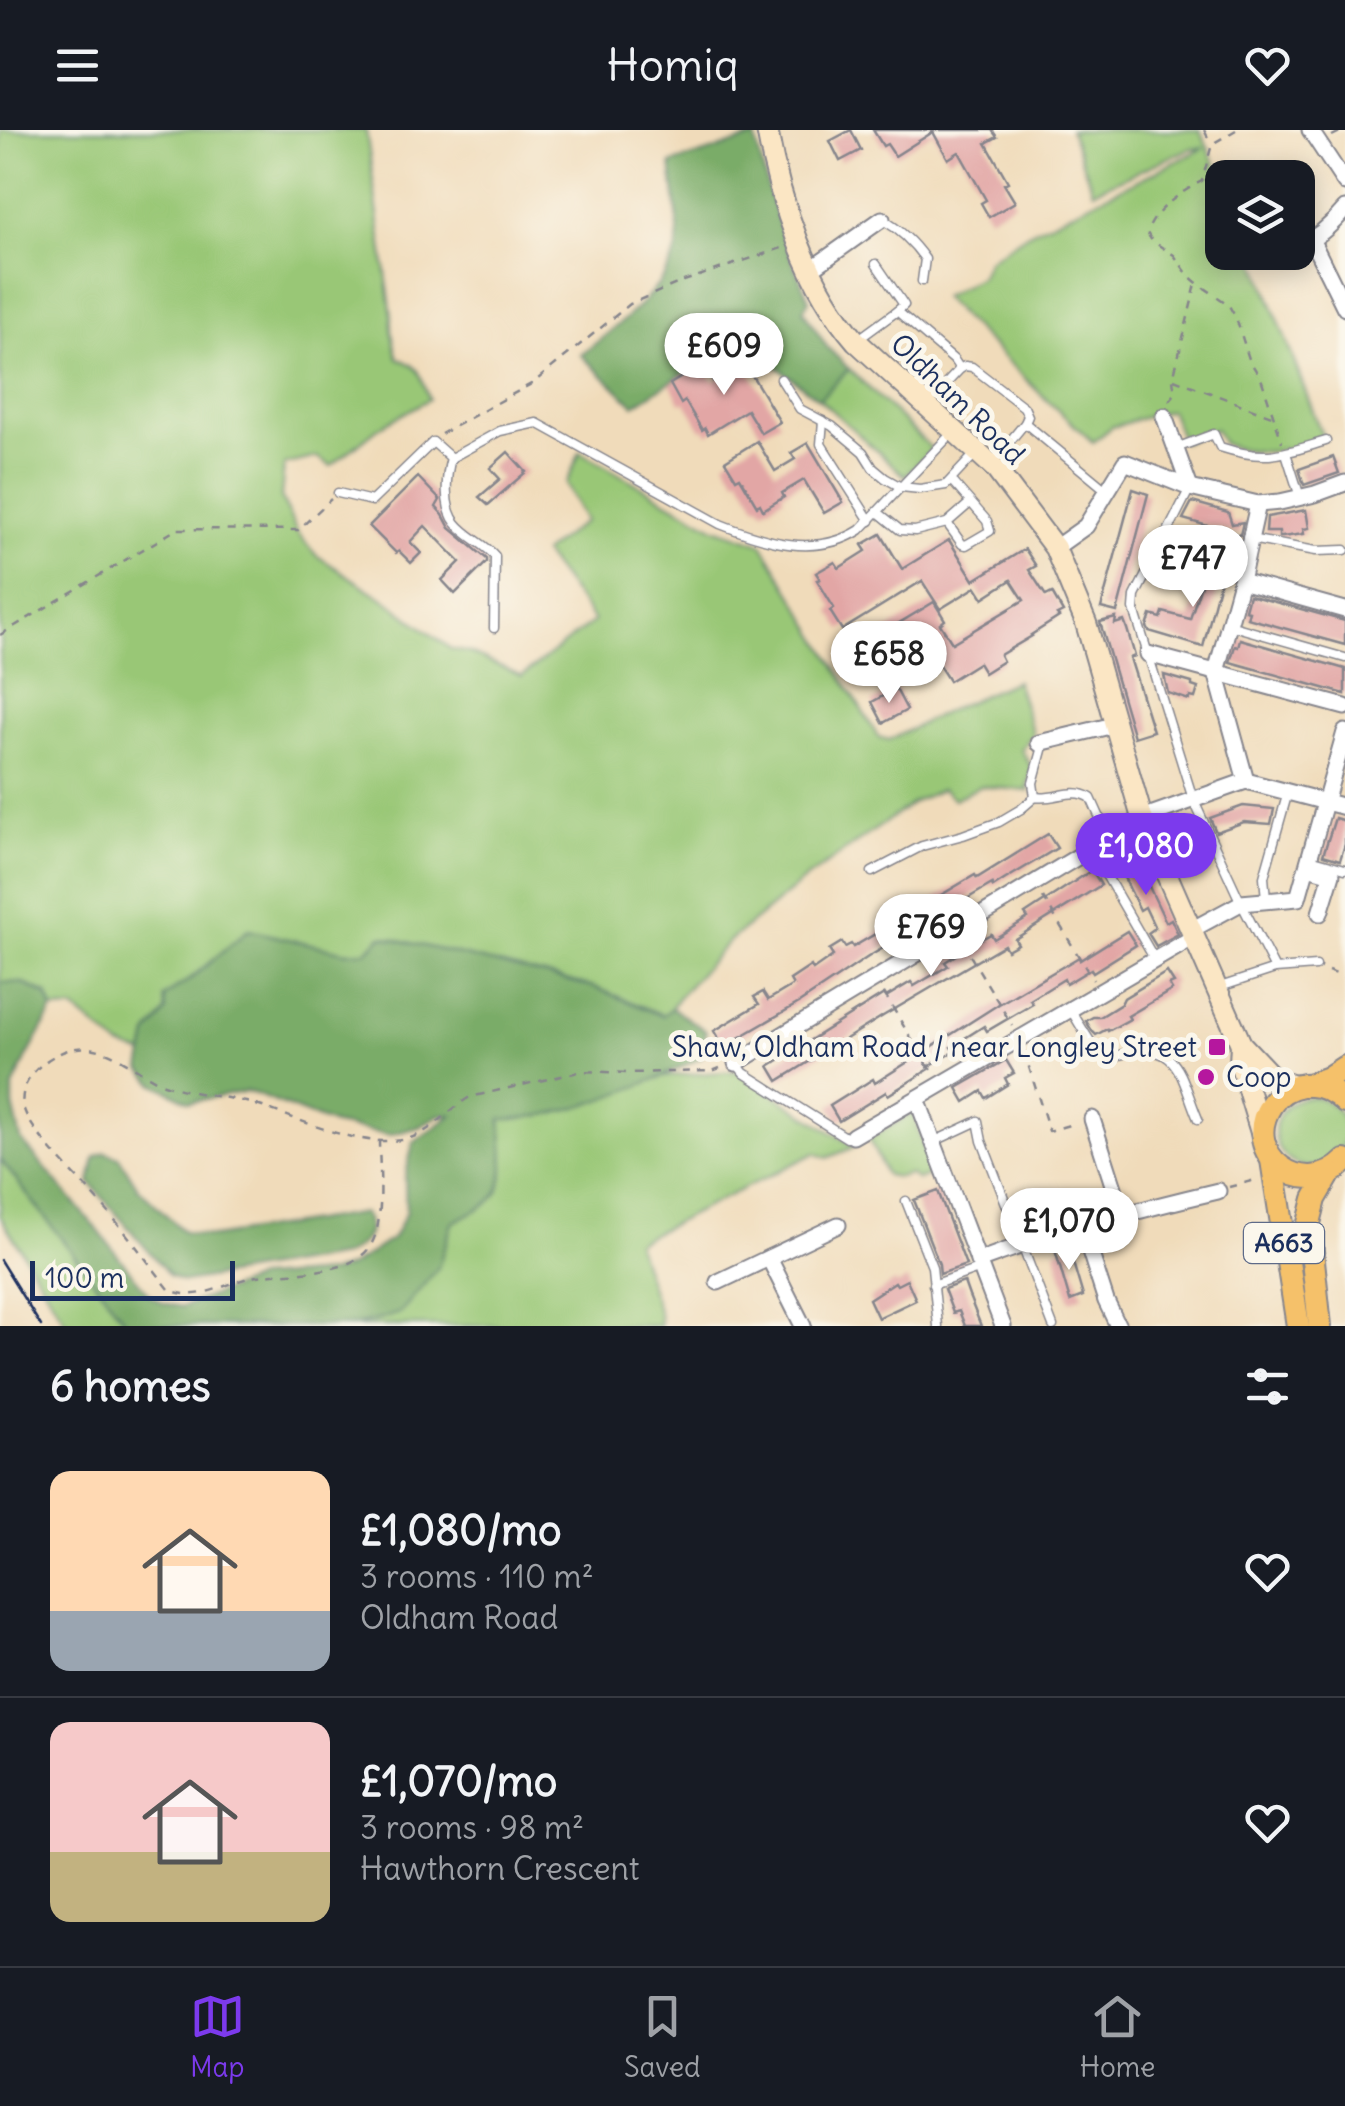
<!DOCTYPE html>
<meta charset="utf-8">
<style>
body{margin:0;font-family:Delius,sans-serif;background:#20242c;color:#f1f3f6;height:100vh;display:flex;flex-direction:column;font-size:38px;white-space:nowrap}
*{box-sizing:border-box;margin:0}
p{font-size:32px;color:#9ea1a6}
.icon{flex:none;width:55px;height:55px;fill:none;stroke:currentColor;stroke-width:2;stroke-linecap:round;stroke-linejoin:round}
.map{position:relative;height:1196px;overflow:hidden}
.details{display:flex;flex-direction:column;background:#171b24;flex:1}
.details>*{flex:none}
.tools{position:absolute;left:1205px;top:30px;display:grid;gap:20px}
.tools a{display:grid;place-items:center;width:110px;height:110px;border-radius:20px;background:#171b24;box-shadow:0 5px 25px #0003;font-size:50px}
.scale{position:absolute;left:30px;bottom:25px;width:205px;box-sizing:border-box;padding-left:10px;border:5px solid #1b2f5e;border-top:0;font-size:28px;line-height:35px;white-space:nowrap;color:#1b2f5e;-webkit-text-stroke:8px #fbf7ec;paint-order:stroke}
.price{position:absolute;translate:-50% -85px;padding:0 22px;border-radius:35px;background:#fff;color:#222;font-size:32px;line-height:65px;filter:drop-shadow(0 2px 5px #0008)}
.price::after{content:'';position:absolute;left:50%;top:60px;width:30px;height:22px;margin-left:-15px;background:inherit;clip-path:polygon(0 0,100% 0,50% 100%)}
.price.active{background:#7c3aed;color:#fff}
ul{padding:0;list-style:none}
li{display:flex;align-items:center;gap:30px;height:250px;padding:0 50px}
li+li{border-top:2px solid #363941}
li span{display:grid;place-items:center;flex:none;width:280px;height:200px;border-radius:20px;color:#555}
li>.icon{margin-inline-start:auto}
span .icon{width:120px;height:120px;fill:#fffc;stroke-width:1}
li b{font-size:42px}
h2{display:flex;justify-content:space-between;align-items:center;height:120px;padding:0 50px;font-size:42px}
header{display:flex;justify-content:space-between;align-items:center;height:130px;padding:0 50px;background:#171b24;font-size:45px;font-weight:600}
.tabs{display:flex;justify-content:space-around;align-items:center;height:140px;border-top:2px solid #363941;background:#171b24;font-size:28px;color:#9ea1a6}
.tabs a{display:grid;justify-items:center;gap:5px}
.tabs .active{color:#7c3aed}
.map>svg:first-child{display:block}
.green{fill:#99c776;stroke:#5a7b6a;stroke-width:2.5}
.forest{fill:#7aac67;stroke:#4a6e62;stroke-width:2.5}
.building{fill:#e2a6a5}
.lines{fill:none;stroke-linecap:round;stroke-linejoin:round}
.service-casing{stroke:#86858c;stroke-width:11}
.minor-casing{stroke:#86858c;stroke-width:19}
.secondary-casing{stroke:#86858c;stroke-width:24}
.primary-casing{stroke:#86858c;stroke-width:26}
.path{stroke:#86858c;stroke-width:2.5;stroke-dasharray:8 8;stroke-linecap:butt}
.service{stroke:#fff;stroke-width:8}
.minor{stroke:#fff;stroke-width:15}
.secondary{stroke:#fbe6c4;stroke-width:20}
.primary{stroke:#f5c16b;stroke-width:22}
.tram{stroke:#1b2f5e;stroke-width:2.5}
.poi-dot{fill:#b5179e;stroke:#fbf7ec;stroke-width:4}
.labels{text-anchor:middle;stroke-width:10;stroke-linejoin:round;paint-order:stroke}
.shield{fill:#fbf7ec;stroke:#5e6b89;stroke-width:2.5}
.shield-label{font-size:25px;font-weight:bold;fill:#1b2f5e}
.street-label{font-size:28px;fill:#1b2f5e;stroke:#fbf7ec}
.poi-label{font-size:28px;fill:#1b2f5e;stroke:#fbf7ec;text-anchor:end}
</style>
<header><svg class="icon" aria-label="menu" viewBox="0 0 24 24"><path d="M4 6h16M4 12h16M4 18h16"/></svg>Homiq<svg class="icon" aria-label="heart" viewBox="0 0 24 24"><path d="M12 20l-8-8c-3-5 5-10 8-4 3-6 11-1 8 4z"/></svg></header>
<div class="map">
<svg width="1345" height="1196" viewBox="0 0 1345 1196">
<rect width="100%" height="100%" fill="#fbf7ec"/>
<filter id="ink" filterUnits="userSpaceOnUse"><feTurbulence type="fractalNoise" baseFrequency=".01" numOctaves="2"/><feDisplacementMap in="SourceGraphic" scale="20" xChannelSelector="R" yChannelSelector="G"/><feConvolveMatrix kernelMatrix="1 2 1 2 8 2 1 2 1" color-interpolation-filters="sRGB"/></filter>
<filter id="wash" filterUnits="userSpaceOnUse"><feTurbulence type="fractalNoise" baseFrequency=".0048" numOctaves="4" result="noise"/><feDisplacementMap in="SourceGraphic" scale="40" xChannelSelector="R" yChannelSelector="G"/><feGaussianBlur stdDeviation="2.25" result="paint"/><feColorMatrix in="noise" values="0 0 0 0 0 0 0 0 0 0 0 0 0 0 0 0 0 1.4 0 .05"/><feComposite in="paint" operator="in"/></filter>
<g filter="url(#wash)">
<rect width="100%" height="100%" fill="#f0dbba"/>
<g class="green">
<path d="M0,0h366l26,186c-1,15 1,28 6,42 26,11 21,16 31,41l-51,29 -47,38 -14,-9 -33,8 -3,32 16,35 19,23 71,46 64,48 19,4 52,23 72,-55 -51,-68 42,-32 -19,-37 14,-32 135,76 47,16 116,193 11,3 60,-30 67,-29 17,53 -12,15 11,19 -4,18 1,5 -48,-5 -27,13 -12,-10 -28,13 -110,78 -76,62 -51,57 -9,14 -5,2 -69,-28 -212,-51 -15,15 -21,1 -98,-22 -57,48 -27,19 2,14 -18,24 -4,19 -25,-8 -45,-37 -21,1 -6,-16 -25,-11 -22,-1z"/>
<path d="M1070,0h130l22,49v73l31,1 70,185c-42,13 -56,20 -100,6l-8,-15 -32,13 -13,-32 -58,17 -19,15 -43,-39 -108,-106 38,-20 8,-17 40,-27 176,-85 -15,1 -96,42z"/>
<polygon points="849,239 932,319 905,346 819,269"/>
<polygon points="737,941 855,1017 827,1028 815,1023 636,1112 659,1183 660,1196 351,1196 382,1189 445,1117 452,1093 488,1073 504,1037 501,988 558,983 664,946"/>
<circle cx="1310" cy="1002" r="35"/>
<polygon points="913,983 932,1044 918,1050 910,1044 898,1047 886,1045 869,1009"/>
<polygon points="0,1029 129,1196 68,1196 0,1086"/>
</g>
<g class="forest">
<path d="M755,7c13,58 30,109 54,163l-6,10 24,37 22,22 -30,30 -65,-50 -35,2 -85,54 -53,-50c33,-27 90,-67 97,-112 2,-17 -5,-59 -7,-79z"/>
<path d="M248,800l98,22 21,-1 15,-15 212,51 62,26 7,2 9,-7 34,23 -4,26c-55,28 -140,63 -201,62 1,26 11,66 -13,84 -11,8 -25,13 -36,20l-14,45 -38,45 -18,6 -31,7h-222l-129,-167v-177l22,1 25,12 6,15 -27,49 -13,28v19l8,34 76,89 52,66 15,8 18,4 77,-29 71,-5 21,-7 42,-28 13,-26 -1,-34 8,-35 39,-28h-13l-20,12 -30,8 -55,-10 -86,-34 -58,11 -35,-18 -14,-15 7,-34 18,-23 -2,-15 28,-19z"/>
<path d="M105,1022l14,5 19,31 46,44 29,5 150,-24c16,20 -3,34 -20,43l-159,26 -14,-6 -80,-93 5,-26z"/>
</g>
<g id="blocks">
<g class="building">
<polygon points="851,0 861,20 840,31 830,11"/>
<polygon points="873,0 992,0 997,7 986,13 1008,52 1004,54 1015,72 989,87 981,73 986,70 959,22 948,29 933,2 895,26 887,14 883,16"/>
<polygon points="744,232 780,292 761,303 747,280 708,304 705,298 702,300 685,271 681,274 670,254 703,234 713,251"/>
<polygon points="757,311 775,341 795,329 791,323 808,313 843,372 824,383 804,350 782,363 784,367 763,380 760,374 757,376 740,347 736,349 725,331"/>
<polygon points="508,322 526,342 488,375 479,367 500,349 490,338"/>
<polygon points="1333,327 1339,343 1304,355 1299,339"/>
<polygon points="418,347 440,370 436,377 443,385 450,398 487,429 487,432 455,464 442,450 460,432 425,396 410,412 421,423 411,433 399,421 396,423 369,396"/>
<polygon points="1133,359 1148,364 1117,482 1101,478"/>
<polygon points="1192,372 1228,382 1232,394 1243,392 1240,405 1183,389"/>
<polygon points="1306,380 1309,398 1303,399 1304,404 1282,407 1279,407 1279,402 1266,402 1267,387"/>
<polygon points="881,404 902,439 949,410 974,450 1025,419 1036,436 1029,440 1046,466 1052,463 1063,482 1057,485 1059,487 1031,505 1032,506 1000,525 1003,531 984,543 978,533 949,551 920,505 893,522 881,504 934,472 945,490 940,494 952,513 1024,470 1011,450 983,468 976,457 940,479 922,451 842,500 830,481 834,478 817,450 820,449 816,443 835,432 839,438 866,421 862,415"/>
<polygon points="1210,427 1225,432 1203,517 1149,501 1147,497 1151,485 1161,488 1163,482 1190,489 1201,455 1197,454 1202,437 1207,438"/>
<polygon points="1249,465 1345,491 1345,515 1247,488 1249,481 1245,480"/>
<polygon points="1116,488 1115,494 1124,491 1127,499 1135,526 1130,528 1153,601 1134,607 1100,492"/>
<polygon points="1240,509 1345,539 1345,564 1230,532 1235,516 1238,517"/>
<polygon points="1164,545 1192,553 1192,556 1198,558 1195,568 1190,567 1189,570 1168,563"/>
<polygon points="896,559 907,580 883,593 872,572"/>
<polygon points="1243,676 1274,679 1271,694 1244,692 1216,702 1210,688"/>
<polygon points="1335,688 1345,691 1345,714 1340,730 1323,725"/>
<polygon points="1048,704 1057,718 1004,750 993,757 992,754 868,827 799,873 723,917 714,901 759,874 754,867 763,862 768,870 793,855 790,850 811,836 813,840 833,826 829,820 842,812 845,817 851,814 853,817 975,745 977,748"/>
<polygon points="1132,721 1166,792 1171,789 1178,804 1156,816 1148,803 1155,798 1145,777 1140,780 1115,729"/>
<polygon points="1092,740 1101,755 1015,809 1018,814 1007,820 1004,815 883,886 778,951 769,936 884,864 886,867 911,852 914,856 948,836 945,832 976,812 991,804 994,809 1028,788 1025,784"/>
<polygon points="1127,801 1136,815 1093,842 1091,839 1066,854 1064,849 1030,870 1033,874 987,901 984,896 951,917 954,922 929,936 931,938 888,965 886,962 839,991 830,976 873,949 875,953 999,874 1079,827 1080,830"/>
<polygon points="1167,842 1174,853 1169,855 1172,860 1128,886 1130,889 1108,901 1107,899 1096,905 1092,901 1086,891 1093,887 1100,887 1121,874 1124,868"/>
<polygon points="1006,930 1014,943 1005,948 1008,954 986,968 982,961 965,972 957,958"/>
<polygon points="938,1061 966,1135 940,1144 939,1134 914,1070"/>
<polygon points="1068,1116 1083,1166 1070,1171 1055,1120"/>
<polygon points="907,1150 916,1170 878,1188 869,1169 895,1152 897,1155"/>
<polygon points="964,1152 969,1166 981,1196 965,1196 959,1181 953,1183 944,1159"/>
</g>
</g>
</g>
<g filter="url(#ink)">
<use href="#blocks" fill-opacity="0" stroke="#86858c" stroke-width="2.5"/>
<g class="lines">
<defs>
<g id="service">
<path d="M883,90c18,10 30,22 42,39l-3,22"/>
<polyline points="876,134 904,175 897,181"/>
<polyline points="856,211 897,181 954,230 960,239"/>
<polyline points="781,249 800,279 832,296 863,322 873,338 885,348 901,357 920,359 946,355 977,322"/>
<polyline points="928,273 960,239 965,236 972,237 1024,277 1028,286 1025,293 991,334"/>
<polyline points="823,291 821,314 870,391"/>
<polyline points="1025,293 1106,360"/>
<path d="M1176,318l38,-14 6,13c46,15 62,7 106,-6"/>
<polyline points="1286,323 1300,367"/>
<path d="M451,328c-5,18 -8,49 5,65 11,14 28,20 39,33l-1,72"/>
<polyline points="1189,360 1135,466 1134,479 1193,669 1241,773 1275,839"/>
<path d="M338,363l34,8 61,-59 18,16 49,-27 37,-8 183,101c45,18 96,34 140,6l94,-99"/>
<polyline points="879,383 900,400 915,401 947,393 970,373"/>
<polyline points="947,393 962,414 966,415 990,401 987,391 952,351"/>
<polyline points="1166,406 1246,428"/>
<polyline points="1250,409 1316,421 1345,420"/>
<polyline points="1229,495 1345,528"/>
<polyline points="1035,667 1033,653 1044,613"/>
<polyline points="1091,719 1155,830"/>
<polyline points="1310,729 1345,739"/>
<path d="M872,742l50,-26 41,-11 36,-13 22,-13 14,-12c19,4 38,-11 56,1l18,40"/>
<polyline points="1266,769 1264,747 1288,662"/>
<polyline points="1217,858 1275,839 1316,836"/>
<path d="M1070,879c7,10 23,40 31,46 7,5 15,1 22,-1 57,-15 57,23 75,65"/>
<polyline points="736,933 744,943 847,1008 852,1007"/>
<polyline points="933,1012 978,991 982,1011 1053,1196"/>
<polyline points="906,1071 932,1137 938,1196"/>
<polyline points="933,1155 981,1138"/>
</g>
<g id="minor">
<polyline points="1310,0 1345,53"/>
<polyline points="1312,111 1345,178"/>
<path d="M1298,117c19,-9 33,-21 47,-38"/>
<polyline points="810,140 882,89"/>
<polyline points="1164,286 1190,358"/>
<polyline points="1055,418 1086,396 1125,332 1190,358 1258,374 1280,372 1315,364 1345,353"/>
<polyline points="1241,451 1345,480"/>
<polyline points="1148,524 1345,577"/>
<polyline points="1039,613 1114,595"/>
<polyline points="1246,651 1216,542 1241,451 1258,374"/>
<polyline points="1308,737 1332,744 1320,783"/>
<polyline points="1191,800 1241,773 1298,768 1345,602"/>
<polyline points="736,933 1142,688 1246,651 1345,677"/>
<polyline points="917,969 1003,1196"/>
<polyline points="1092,989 1122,1083"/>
<polyline points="853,1006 1194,807"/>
<polyline points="1082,1096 1106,1171 1118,1196"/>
<polyline points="769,1128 803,1196"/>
<path d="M978,1131c79,-30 159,-51 240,-70"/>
<polyline points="718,1152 838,1095"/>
</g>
<g id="secondary">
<path d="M767,0c13,73 40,155 89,211l139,127 60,80 31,75 56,195 99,226 33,35 23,8"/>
<polyline points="1241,914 1240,933 1263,1009"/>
</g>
<g id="primary">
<polyline points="1309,955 1328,948 1345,937"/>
<path d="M1345,972c-12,-12 -25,-19 -42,-17 -13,2 -25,9 -32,20 -32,49 33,98 74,56"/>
<polyline points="1272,1030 1298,1196"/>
<polyline points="1320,1196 1309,1093 1315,1069 1330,1043"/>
</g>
</defs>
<use href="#service" class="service-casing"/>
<use href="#minor" class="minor-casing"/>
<use href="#secondary" class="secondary-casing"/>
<use href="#primary" class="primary-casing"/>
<g class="path">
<polyline points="1204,0 1211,13"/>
<path d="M1236,0l-24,14 -10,37c-21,11 -48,29 -55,52l5,8 22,14 15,21 7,6 32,22 8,14 13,41 13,22 20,61"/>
<polyline points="1332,6 1344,0"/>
<polyline points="1174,249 1274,287"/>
<polyline points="1169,271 1175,264 1173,249 1196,154"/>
<polyline points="441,304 533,253 630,174 681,152 782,118"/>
<polyline points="0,505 177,399 298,400 331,369"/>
<polyline points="1043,767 1093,850"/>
<polyline points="962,812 1012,895"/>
<polyline points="1328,841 1345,847"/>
<polyline points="884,863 931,942"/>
<polyline points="1024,921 1049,1001 1076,993"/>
<path d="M379,1010c0,29 7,84 -10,108 -21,29 -80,22 -111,28 -29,4 -60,29 -89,13 -22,-28 -43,-57 -66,-83 -20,-24 -67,-67 -78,-94 -14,-34 34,-69 65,-64 28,4 48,25 74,36 27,10 54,11 82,18 49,13 109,48 161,37 24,-6 42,-30 63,-42l113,-26 45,2 84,-2 8,-3"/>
<polyline points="1229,1057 1255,1050"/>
</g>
<use href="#service" class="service"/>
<use href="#minor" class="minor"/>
<use href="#secondary" class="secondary"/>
<use href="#primary" class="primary"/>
<polyline class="tram" points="0,1130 41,1196"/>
</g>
</g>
<g class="poi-dot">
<rect x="1207" y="907" width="20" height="20" rx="5"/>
<circle cx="1206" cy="947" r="10"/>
</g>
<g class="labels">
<rect class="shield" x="1244" y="1093" width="80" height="40" rx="8"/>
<g class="shield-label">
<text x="1284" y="1122">A663</text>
</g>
<g class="street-label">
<text transform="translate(958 269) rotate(44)" y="10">Oldham Road</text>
</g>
<g class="poi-label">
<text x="1197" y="927">Shaw, Oldham Road / near Longley Street</text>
<text x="1226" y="957" text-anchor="start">Coop</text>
</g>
</g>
</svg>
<div class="tools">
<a><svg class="icon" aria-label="layers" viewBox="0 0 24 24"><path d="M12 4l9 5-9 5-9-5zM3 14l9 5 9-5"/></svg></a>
</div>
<div class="scale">100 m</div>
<b class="price" style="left:724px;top:268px">£609</b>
<b class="price" style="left:1193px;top:480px">£747</b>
<b class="price" style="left:889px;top:576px">£658</b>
<b class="price active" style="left:1146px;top:768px">£1,080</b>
<b class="price" style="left:931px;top:849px">£769</b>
<b class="price" style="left:1069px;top:1143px">£1,070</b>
</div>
<section class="details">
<h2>6 homes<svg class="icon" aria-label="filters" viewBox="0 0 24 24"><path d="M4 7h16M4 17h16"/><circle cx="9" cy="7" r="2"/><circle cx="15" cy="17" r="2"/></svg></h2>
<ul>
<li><span style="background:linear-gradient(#ffd9b3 70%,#9aa5b1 0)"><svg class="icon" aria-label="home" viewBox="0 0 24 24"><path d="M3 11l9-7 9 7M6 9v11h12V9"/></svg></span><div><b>£1,080/mo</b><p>3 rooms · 110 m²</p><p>Oldham Road</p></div><svg class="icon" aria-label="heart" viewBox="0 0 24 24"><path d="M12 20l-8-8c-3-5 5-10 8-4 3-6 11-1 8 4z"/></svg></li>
<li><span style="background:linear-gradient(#f6c9c9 65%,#c2b280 0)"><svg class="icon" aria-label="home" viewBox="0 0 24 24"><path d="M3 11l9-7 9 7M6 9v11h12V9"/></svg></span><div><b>£1,070/mo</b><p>3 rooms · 98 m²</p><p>Hawthorn Crescent</p></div><svg class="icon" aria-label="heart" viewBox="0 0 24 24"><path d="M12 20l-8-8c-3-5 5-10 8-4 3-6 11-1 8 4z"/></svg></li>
</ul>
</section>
<nav class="tabs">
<a class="active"><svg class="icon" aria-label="map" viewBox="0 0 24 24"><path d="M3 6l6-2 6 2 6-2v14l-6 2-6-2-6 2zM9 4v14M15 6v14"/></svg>Map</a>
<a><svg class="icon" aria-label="saved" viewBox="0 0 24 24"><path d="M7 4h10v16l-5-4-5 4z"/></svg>Saved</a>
<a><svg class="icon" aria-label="home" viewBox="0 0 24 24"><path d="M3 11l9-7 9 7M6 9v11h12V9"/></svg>Home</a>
</nav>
